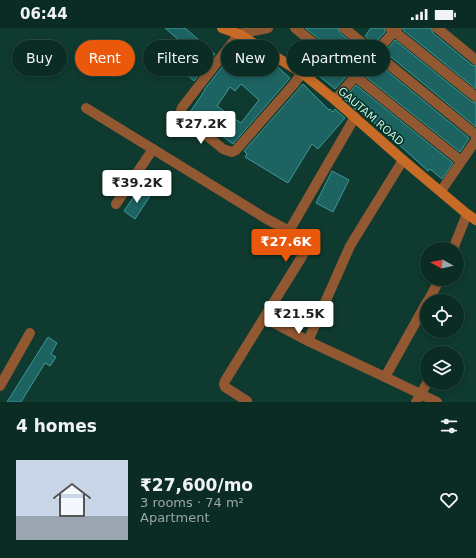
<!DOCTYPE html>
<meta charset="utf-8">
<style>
body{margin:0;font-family:"DejaVu Sans",sans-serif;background:#13342b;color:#f1f3f6;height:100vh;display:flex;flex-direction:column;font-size:15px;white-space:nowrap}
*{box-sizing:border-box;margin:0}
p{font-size:13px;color:#99a7a6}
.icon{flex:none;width:22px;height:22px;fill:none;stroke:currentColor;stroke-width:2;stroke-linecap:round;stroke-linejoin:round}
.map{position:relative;height:374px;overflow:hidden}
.drawer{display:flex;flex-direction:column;background:#0a2c23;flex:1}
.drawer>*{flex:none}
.guide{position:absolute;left:12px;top:12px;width:452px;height:36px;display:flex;gap:8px}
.needle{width:26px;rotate:278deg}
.fabs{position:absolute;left:420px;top:214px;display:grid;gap:8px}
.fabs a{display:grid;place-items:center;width:44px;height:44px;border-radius:50%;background:#0a2c23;box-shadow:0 2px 6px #0003,0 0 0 1px #2a4841;font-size:20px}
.price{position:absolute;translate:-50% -34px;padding:0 9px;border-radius:4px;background:#fff;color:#222;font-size:13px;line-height:26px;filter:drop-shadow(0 1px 2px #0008)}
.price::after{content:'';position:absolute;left:50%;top:24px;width:12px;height:9px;margin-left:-6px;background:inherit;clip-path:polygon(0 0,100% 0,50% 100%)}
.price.on{background:#ea580c;color:#fff}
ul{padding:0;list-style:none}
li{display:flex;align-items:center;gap:12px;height:100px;padding:0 16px}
li span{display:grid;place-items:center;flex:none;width:112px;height:80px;border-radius:0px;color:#555}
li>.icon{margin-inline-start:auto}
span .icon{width:48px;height:48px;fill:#fffc;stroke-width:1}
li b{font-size:17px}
h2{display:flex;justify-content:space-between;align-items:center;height:48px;padding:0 16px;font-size:17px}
.tag{padding:0 14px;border-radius:18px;background:#0a2c23;box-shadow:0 2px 6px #0003,0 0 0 1px #2a4841;font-size:14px;line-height:36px}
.tag.on{background:#ea580c;color:#fff}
.status{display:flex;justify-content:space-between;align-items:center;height:28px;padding:0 20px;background:#0a2c23;direction:ltr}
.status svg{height:11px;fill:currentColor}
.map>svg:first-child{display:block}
.building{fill:#1c6362;stroke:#3e9996;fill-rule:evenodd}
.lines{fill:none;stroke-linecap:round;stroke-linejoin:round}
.street{stroke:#925832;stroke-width:10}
.secondary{stroke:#c76b26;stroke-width:10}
.labels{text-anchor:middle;stroke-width:3;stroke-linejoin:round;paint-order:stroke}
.street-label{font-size:11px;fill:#cbf1e4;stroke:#022f25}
</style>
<div class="status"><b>06:44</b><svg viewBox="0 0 49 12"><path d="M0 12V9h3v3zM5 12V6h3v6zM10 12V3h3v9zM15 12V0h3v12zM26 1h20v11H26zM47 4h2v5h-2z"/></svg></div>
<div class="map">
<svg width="476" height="374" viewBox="0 0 476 374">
<rect width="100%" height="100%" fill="#0e3a2f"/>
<g class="building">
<polygon points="165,0 185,0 215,26 194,53 185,45 198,29"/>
<polygon points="305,0 338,0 340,5 366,26 355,39"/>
<polygon points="371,0 384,0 385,4 374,16 365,8"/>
<polygon points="403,0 431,0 433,5 472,37 476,38 476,61 403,2"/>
<polygon points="395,12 472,74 476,75 476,99 385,24"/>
<path d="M241,15l12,7 12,11 2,-2 6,4 17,15 -57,66 -43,-32 15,-22h-1zM241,56l18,16 -18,23 -24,-17 13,-19 5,4z"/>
<polygon points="312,22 346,49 335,61 302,34"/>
<polygon points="376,34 469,110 460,124 365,48"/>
<polygon points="303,56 329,82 330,81 333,84 335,81 345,90 318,121 312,116 288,155 245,129 247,126 244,123"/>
<polygon points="356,57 453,135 442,151 430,141 428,143 394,112 395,112 357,81 356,82 344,71"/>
<polygon points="332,143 349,152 333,184 316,175"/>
<polygon points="139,161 150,168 135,191 124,183"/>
<polygon points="48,309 57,315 51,326 56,329 50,338 45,335 21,374 7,374"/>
</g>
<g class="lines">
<g class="street">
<path d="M268,0l-29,6 -55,71c-4,5 -4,7 0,12l39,32 9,3 4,-2 58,-66 8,-11"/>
<polyline points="295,0 461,133"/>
<polyline points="344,0 476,107"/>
<polyline points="390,0 476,69"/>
<polyline points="437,0 476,32"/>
<polyline points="335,72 397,0"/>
<polyline points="86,80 265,190 289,203"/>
<polyline points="403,132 350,218 308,313 385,349 427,274"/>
<polyline points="441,163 476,112"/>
<polyline points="116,176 153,121"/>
<polyline points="453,221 467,186"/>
<polyline points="428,273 440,251"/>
<polyline points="265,290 308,313"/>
<polyline points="446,325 447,324"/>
<polyline points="385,349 437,374"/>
<polyline points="0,358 30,305"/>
<polyline points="247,373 225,359 224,356 225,353 306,222 309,217 306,213 289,203 355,89"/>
<polyline points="416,374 427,355"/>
</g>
<polyline class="secondary" points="222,0 239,6 302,45 335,72 403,132 467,186 476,192"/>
</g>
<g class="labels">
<g class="street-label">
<text transform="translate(371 88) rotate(41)" y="4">GAUTAM ROAD</text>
</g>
</g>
</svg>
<div class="fabs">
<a><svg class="needle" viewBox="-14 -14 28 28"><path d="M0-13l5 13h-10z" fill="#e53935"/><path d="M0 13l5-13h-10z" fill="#99a7a6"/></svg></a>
<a><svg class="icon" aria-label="locate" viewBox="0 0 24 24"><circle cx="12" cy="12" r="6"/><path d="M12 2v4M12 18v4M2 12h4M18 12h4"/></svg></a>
<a><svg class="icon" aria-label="layers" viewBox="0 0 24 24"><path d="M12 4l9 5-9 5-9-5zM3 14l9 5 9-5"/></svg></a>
</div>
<b class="price" style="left:201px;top:117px">₹27.2K</b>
<b class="price" style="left:137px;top:176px">₹39.2K</b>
<b class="price on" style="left:286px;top:235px">₹27.6K</b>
<b class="price" style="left:299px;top:307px">₹21.5K</b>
<div class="guide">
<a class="tag">Buy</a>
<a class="tag on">Rent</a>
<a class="tag">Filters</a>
<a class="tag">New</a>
<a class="tag">Apartment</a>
</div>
</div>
<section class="drawer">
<h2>4 homes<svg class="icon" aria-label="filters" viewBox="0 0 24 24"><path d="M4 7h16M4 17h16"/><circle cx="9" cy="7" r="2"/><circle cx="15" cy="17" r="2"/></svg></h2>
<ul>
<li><span style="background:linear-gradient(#c9d6e8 70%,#9aa5b1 0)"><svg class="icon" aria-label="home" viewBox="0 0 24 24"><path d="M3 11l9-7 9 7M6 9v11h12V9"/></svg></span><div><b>₹27,600/mo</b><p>3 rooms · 74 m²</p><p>Apartment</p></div><svg class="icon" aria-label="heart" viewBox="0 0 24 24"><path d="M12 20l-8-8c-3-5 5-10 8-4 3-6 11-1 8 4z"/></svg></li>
</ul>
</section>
